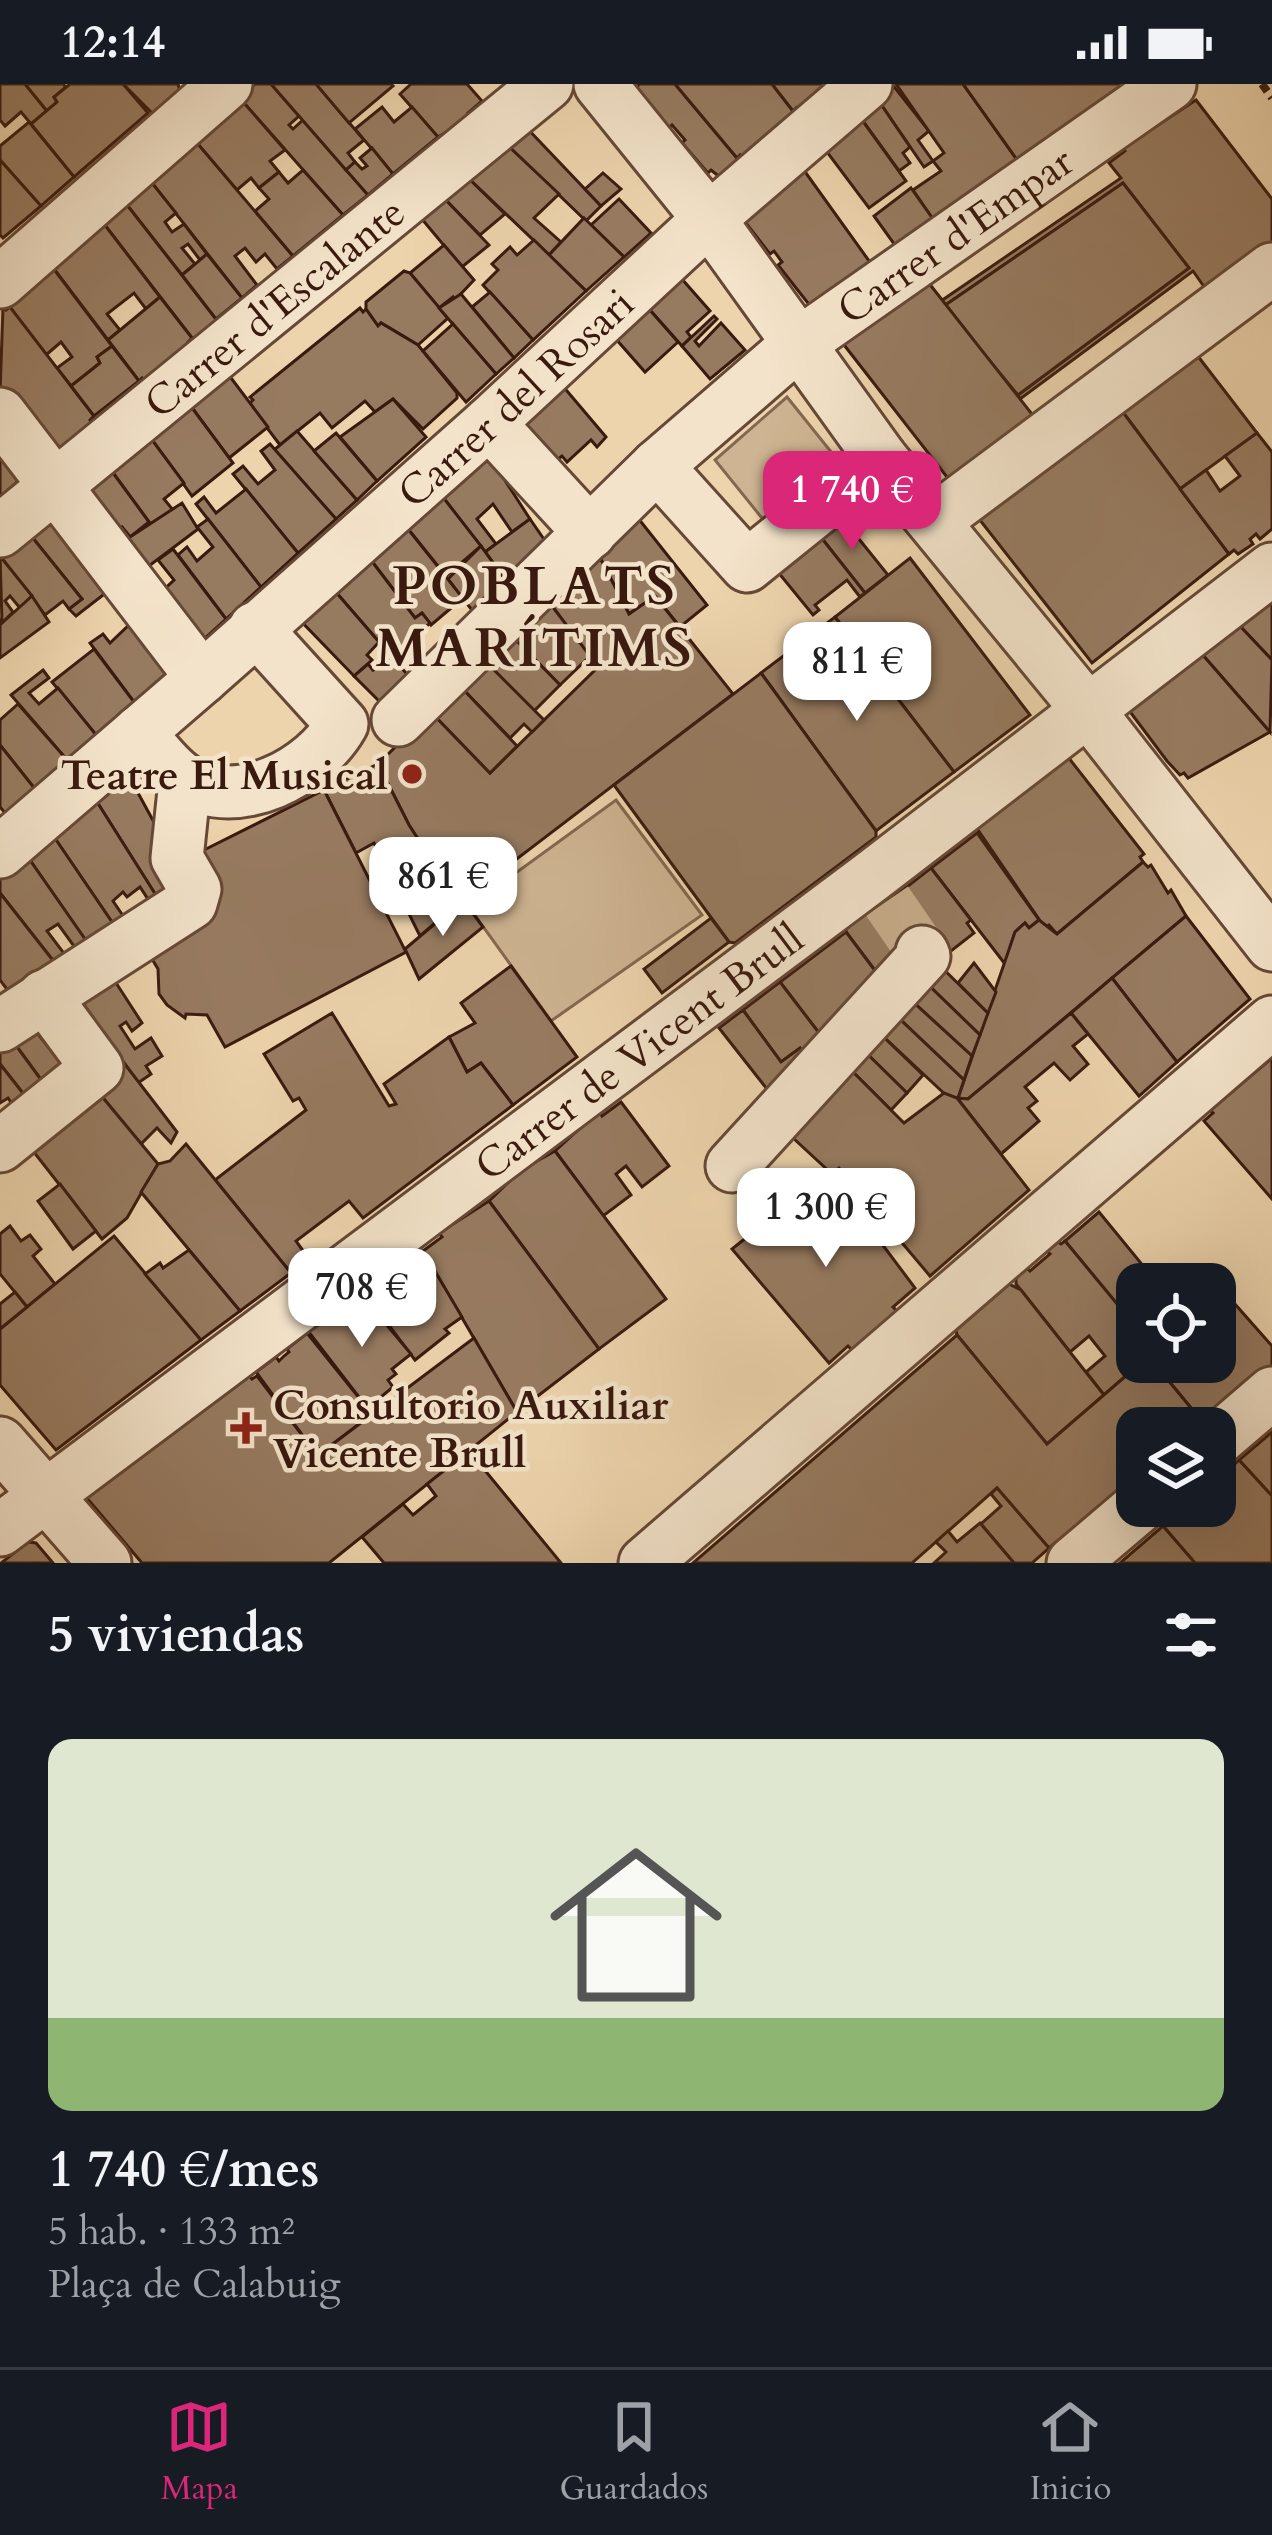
<!DOCTYPE html>
<html lang="es">
<meta charset="utf-8">
<style>
body{margin:0;font-family:Cardo,serif;background:#20242c;color:#f1f3f6;height:100vh;display:flex;flex-direction:column;font-size:45px;white-space:nowrap}
*{box-sizing:border-box;margin:0}
p{font-size:39px;color:#9ea1a6}
.icon{flex:none;width:66px;height:66px;fill:none;stroke:currentColor;stroke-width:2;stroke-linecap:round;stroke-linejoin:round}
.map{position:relative;height:1479px;overflow:hidden}
.panel{display:flex;flex-direction:column;background:#171b24;flex:1}
.panel>*{flex:none}
.tools{position:absolute;left:1116px;top:1179px;display:grid;gap:24px}
.tools a{display:grid;place-items:center;width:120px;height:120px;border-radius:24px;background:#171b24;box-shadow:0 12px 48px #0002;font-size:60px}
.price{position:absolute;translate:-50% -102px;padding:0 27px;border-radius:24px;background:#fff;color:#222;font-size:39px;line-height:78px;filter:drop-shadow(0 3px 6px #0008)}
.price::after{content:'';position:absolute;left:50%;top:72px;width:36px;height:27px;margin-left:-18px;background:inherit;clip-path:polygon(0 0,100% 0,50% 100%)}
.price.current{background:#db2777;color:#fff}
ul{padding:0;list-style:none}
li{display:grid;align-content:center;gap:24px;height:636px;padding:0 48px}
li+li{border-top:3px solid #363941}
li span{display:grid;place-items:center;height:372px;border-radius:24px;color:#555}
li>.icon{margin-inline-start:auto}
span .icon{width:216px;height:216px;fill:#fffc;stroke-width:1}
li b{font-size:51px}
h2{display:flex;justify-content:space-between;align-items:center;height:144px;padding:0 48px;font-size:51px}
.status{display:flex;justify-content:space-between;align-items:center;height:84px;padding:0 60px;background:#171b24;direction:ltr}
.status svg{height:33px;fill:currentColor}
.tab-bar{display:flex;justify-content:space-around;align-items:center;height:168px;border-top:3px solid #363941;background:#171b24;font-size:33px;color:#9ea1a6}
.tab-bar a{display:grid;justify-items:center;gap:6px}
.tab-bar .current{color:#db2777}
.map>svg:first-child{display:block}
.green{fill:#ceb492;stroke:#846750;stroke-width:3}
.building{fill:#977b61;stroke:#391a0e;stroke-width:3}
.lines{fill:none;stroke-linecap:round;stroke-linejoin:round}
.street-tunnel{stroke:#c9af8d;stroke-width:51;stroke-dasharray:51 26;stroke-linecap:butt}
.street-casing{stroke:#664836;stroke-width:57}
.path{stroke:#391a0e;stroke-width:8;stroke-dasharray:9 6;stroke-linecap:butt}
.street{stroke:#f3e3ca;stroke-width:51}
.poi-dot{fill:#8f2418;stroke:#f3e3ca;stroke-width:4.5}
.labels{text-anchor:middle;stroke-width:9;stroke-linejoin:round;paint-order:stroke}
.street-label{font-size:42px;fill:#391a0e;stroke:#f3e3ca}
.poi-label{font-size:42px;font-weight:bold;fill:#391a0e;stroke:#f3e3ca;text-anchor:end}
.district-label{font-size:54px;font-weight:bold;letter-spacing:3px;fill:#391a0e;stroke:#f3e3ca}
</style>
<div class="status"><b>12:14</b><svg viewBox="0 0 49 12"><path d="M0 12V9h3v3zM5 12V6h3v6zM10 12V3h3v9zM15 12V0h3v12zM26 1h20v11H26zM47 4h2v5h-2z"/></svg></div>
<div class="map">
<svg width="1272" height="1479" viewBox="0 0 1272 1479">
<rect width="100%" height="100%" fill="#edd4ad"/>
<filter id="stains"><feTurbulence type="fractalNoise" baseFrequency=".00167" numOctaves="4"/><feColorMatrix values="0 0 0 0 .2 0 0 0 0 .09 0 0 0 0 .02 0 0 0 .5 -.17"/></filter>
<radialGradient id="worn" r=".72"><stop offset=".6" stop-color="#630" stop-opacity="0"/><stop offset="1" stop-color="#630" stop-opacity=".3"/></radialGradient>
<g class="green">
<polygon points="787,313 840,379 766,439 715,376"/>
<polygon points="616,716 702,831 551,937 469,823"/>
</g>
<g class="building">
<polygon points="0,0 25,0 47,27 31,40 21,28 5,42 0,36"/>
<polygon points="25,0 63,0 66,3 54,13 57,18 47,27"/>
<polygon points="70,0 123,0 148,29 74,93 31,40 57,18 54,13"/>
<polygon points="123,0 178,0 180,8 154,31"/>
<polygon points="255,0 271,0 299,32 289,41 293,45 303,36 368,111 343,131 244,19 246,16 243,12"/>
<polygon points="271,0 316,0 364,56 348,69 355,78 346,86"/>
<polygon points="316,0 391,0 393,2 349,39"/>
<polygon points="411,0 467,0 482,17 468,29 471,33 438,53 400,10"/>
<polygon points="639,0 675,0 737,74 738,80 721,94 711,86 708,89 682,59 685,56 672,41 668,45 635,7"/>
<polygon points="675,0 772,0 793,27 793,33 743,75 740,71 737,74"/>
<polygon points="772,0 832,0 798,28 796,24 793,27"/>
<polygon points="892,0 929,47 918,56 933,77 924,83 876,13"/>
<polygon points="896,0 963,0 1020,80 935,138 913,106 941,87 933,77 944,69"/>
<polygon points="963,0 1137,0 1020,80"/>
<polygon points="876,13 910,63 903,69 910,79 899,87 857,29"/>
<polygon points="1196,16 1272,115 1272,160 1205,204 1193,187 1020,315 1018,311 1189,184 1123,99 944,222 941,217 1121,94 1109,79 1125,67 1123,64"/>
<polygon points="244,19 285,66 270,77 279,88 259,104 251,94 237,106 197,59"/>
<polygon points="382,23 394,38 412,23 438,53 393,90 355,45"/>
<polygon points="857,29 906,97 869,124 821,60"/>
<polygon points="29,38 74,93 41,122 0,76 0,62"/>
<polygon points="523,40 601,122 586,137 503,57"/>
<polygon points="503,57 559,110 534,134 561,158 549,171 464,90"/>
<polygon points="191,59 197,59 293,172 277,185 265,170 256,178 245,164 235,172 257,201 242,214 152,99 152,93"/>
<polygon points="372,64 393,90 368,111 346,86 355,78 362,85 367,82 360,74"/>
<polygon points="0,76 41,122 3,154 0,151"/>
<polygon points="798,78 872,181 811,223 778,181 782,178 774,167 770,170 735,125"/>
<polygon points="303,86 343,131 293,172 255,127 269,115 259,104 279,88 288,99"/>
<polygon points="603,89 621,105 601,122 585,105"/>
<polygon points="464,90 505,130 480,151 439,109"/>
<polygon points="152,99 176,129 165,138 172,148 184,140 207,170 200,176 188,160 182,164 195,180 182,191 127,121"/>
<polygon points="1123,99 1189,184 1018,311 944,222"/>
<polygon points="911,104 935,138 897,164 874,132"/>
<polygon points="439,109 489,161 462,183 416,128"/>
<polygon points="619,115 651,149 624,173 591,141"/>
<polygon points="127,121 216,235 216,241 198,256 192,254 104,140 103,135"/>
<polygon points="584,134 624,173 586,207 549,171"/>
<polygon points="104,140 160,213 146,225 134,209 107,230 120,246 108,256 54,185"/>
<polygon points="534,156 586,207 533,256 483,201 498,186 492,180 510,163 517,171"/>
<polygon points="444,161 474,196 455,216 453,213 439,224 410,189"/>
<polygon points="207,170 242,214 216,235 182,191"/>
<polygon points="53,184 112,262 97,273 100,279 71,302 57,284 72,273 61,258 46,271 9,222"/>
<polygon points="674,186 710,227 687,248 691,253 682,262 641,216"/>
<polygon points="404,187 410,189 448,234 418,261 381,239 378,242 366,225 366,218"/>
<polygon points="928,198 1035,334 950,397 841,257"/>
<polygon points="490,208 533,256 514,274 472,223"/>
<polygon points="461,210 514,274 496,290 439,224"/>
<polygon points="160,213 192,254 188,258 190,262 145,298 142,294 139,297 108,256"/>
<polygon points="641,216 678,258 645,288 608,246"/>
<polygon points="3,223 6,226 10,223 94,332 90,336 92,341 46,377 0,309"/>
<polygon points="360,224 363,228 366,225 378,242 381,239 418,261 457,309 457,314 423,345 393,315 375,328 365,317 332,344 320,329 280,361 249,320 253,316 250,313"/>
<polygon points="714,232 717,235 695,257 699,262 721,239 745,266 710,295 682,262"/>
<polygon points="453,240 496,290 466,318 423,267"/>
<polygon points="112,262 139,297 94,332 71,302 100,279 97,273"/>
<polygon points="1197,271 1257,349 1180,405 1122,327"/>
<polygon points="225,286 268,343 229,374 187,317"/>
<polygon points="556,294 606,353 597,363 591,356 567,378 562,372 557,376 517,330"/>
<polygon points="393,315 426,353 377,397 340,353"/>
<polygon points="187,317 233,379 192,412 147,349"/>
<polygon points="1122,327 1229,470 1092,579 976,431"/>
<polygon points="297,347 357,416 336,435 274,366"/>
<polygon points="147,349 184,399 164,415 173,426 152,442 108,382"/>
<polygon points="336,349 377,397 357,416 314,367"/>
<polygon points="1257,349 1272,368 1272,445 1260,455 1256,450 1250,455 1253,460 1238,470 1234,466 1229,470 1180,405 1206,386 1220,407 1240,392 1225,372"/>
<polygon points="270,360 336,435 298,469 233,390 243,382 258,400 275,386 261,367"/>
<polygon points="482,361 530,435 512,448 493,420 477,435 496,460 485,468 435,403"/>
<polygon points="0,365 22,394 0,413"/>
<polygon points="108,382 149,438 130,453 122,443 109,453 75,408"/>
<polygon points="435,403 481,462 446,492 400,435"/>
<polygon points="246,405 298,469 261,503 196,420 204,413 216,429"/>
<polygon points="182,419 198,445 137,491 109,453 122,443 130,453"/>
<polygon points="634,429 707,521 680,543 655,512 629,530 596,466"/>
<polygon points="838,429 888,491 865,509 816,447"/>
<polygon points="49,430 107,508 76,532 69,525 82,515 28,448"/>
<polygon points="208,435 261,503 226,535 178,471 187,463 197,477 213,463 197,443"/>
<polygon points="400,435 463,514 431,541 422,529 415,534 364,467"/>
<polygon points="530,435 550,464 510,502 485,468"/>
<polygon points="816,447 865,509 860,513 847,496 815,521 819,526 813,531 773,482"/>
<polygon points="28,448 82,515 69,525 63,517 45,531 0,472"/>
<polygon points="481,462 510,502 478,534 448,495"/>
<polygon points="173,465 226,535 193,565 155,514 174,496 158,476"/>
<polygon points="596,466 629,530 655,512 733,610 459,819 409,741 378,680 431,628 490,689 597,584 546,514"/>
<polygon points="364,467 415,534 422,529 430,539 392,573 328,499"/>
<polygon points="0,472 32,512 20,524 10,512 5,517 13,528 2,539"/>
<polygon points="910,474 1030,631 954,688 835,533"/>
<polygon points="328,499 379,558 367,571 372,576 354,592 294,530"/>
<polygon points="32,512 49,538 0,574 0,536 2,539"/>
<polygon points="546,514 590,572 560,601 510,550"/>
<polygon points="1272,515 1272,576 1238,540"/>
<polygon points="835,533 954,688 876,747 761,589"/>
<polygon points="130,540 167,589 134,618 90,559 103,550 110,559"/>
<polygon points="1238,540 1272,576 1270,648 1201,569"/>
<polygon points="510,550 560,601 534,627 484,576"/>
<polygon points="94,565 134,618 97,652 52,598"/>
<polygon points="1201,569 1270,648 1188,694 1184,689 1180,691 1167,677 1125,621"/>
<polygon points="390,571 413,597 386,624 354,592 368,580 373,586"/>
<polygon points="481,573 544,636 532,648 524,640 510,654 458,600"/>
<polygon points="43,586 49,594 29,609 39,620 58,604 97,652 68,677 11,611"/>
<polygon points="761,589 876,747 876,753 735,859 729,858 614,701"/>
<polygon points="458,600 517,662 490,689 431,628"/>
<polygon points="18,620 68,677 35,705 0,661 0,636"/>
<polygon points="0,661 35,705 6,730 0,723"/>
<polygon points="1068,673 1144,770 1140,773 1143,778 1057,850 1049,841 1045,844 976,743"/>
<polygon points="378,680 409,741 459,819 420,852 374,759 356,769 324,706"/>
<polygon points="120,686 127,700 132,698 167,762 180,814 164,824 92,710"/>
<polygon points="324,706 406,868 225,963 207,931 186,930 185,934 167,921 159,910 158,885 146,865 192,772"/>
<polygon points="92,710 164,824 157,829 140,803 127,813 123,808 113,817 132,845 114,841 50,747"/>
<polygon points="50,747 114,841 87,858 25,769"/>
<polygon points="977,749 1039,836 1029,844 1025,839 1015,848 1005,880 931,784"/>
<polygon points="25,769 87,858 76,865 58,840 47,847 66,872 55,879 0,809 0,791"/>
<polygon points="1143,778 1148,783 1151,781 1168,809 1171,806 1186,832 968,1015 958,1014 1015,848 1025,839 1029,844 1039,836 1057,850"/>
<polygon points="931,784 971,836 967,839 974,849 937,878 890,816"/>
<polygon points="0,809 55,879 9,908 0,896"/>
<polygon points="463,816 483,843 419,895 405,865"/>
<polygon points="890,816 925,866 883,897 846,848 846,842 876,819 879,824"/>
<polygon points="1186,832 1250,915 1177,978 1112,894"/>
<polygon points="711,834 729,858 662,909 644,885"/>
<polygon points="846,848 885,900 829,962 780,898"/>
<polygon points="931,873 988,929 980,951 916,889"/>
<polygon points="974,879 996,908 988,929 958,899"/>
<polygon points="511,882 577,973 513,1021 481,979 467,988 449,953 475,939 461,919"/>
<polygon points="109,888 142,939 132,947 126,938 120,942 135,965 151,954 162,972 146,982 151,990 138,999 76,909"/>
<polygon points="916,889 980,951 972,972 900,906"/>
<polygon points="1112,894 1177,978 1139,1012 1071,929"/>
<polygon points="780,898 829,962 812,981 800,964 781,978 743,926"/>
<polygon points="900,906 972,972 964,996 886,922"/>
<polygon points="886,922 964,996 958,1014 949,1014 870,940"/>
<polygon points="743,926 781,978 800,964 812,981 778,1019 719,944"/>
<polygon points="332,929 389,1022 396,1020 384,1000 449,953 467,988 481,979 513,1021 363,1134 349,1117 296,1157 309,1175 291,1189 215,1096 306,1026 299,1014 293,1017 264,970"/>
<polygon points="1071,929 1088,950 1073,962 1088,980 1070,996 1054,979 1025,1003 1037,1017 1028,1024 1039,1037 1001,1070 957,1014 968,1015"/>
<polygon points="29,939 74,995 53,1012 9,952"/>
<polygon points="870,940 923,991 907,1009 854,957"/>
<polygon points="9,952 53,1012 36,1026 0,980 0,958"/>
<polygon points="854,957 907,1009 891,1026 839,974"/>
<polygon points="839,974 904,1039 944,1009 957,1014 1029,1106 930,1192 839,1084 832,1090 779,1041"/>
<polygon points="1272,974 1272,1115 1204,1037 1213,1029 1210,1026"/>
<polygon points="124,979 177,1048 171,1059 157,1044 141,1060 94,1003"/>
<polygon points="0,980 33,1022 20,1032 8,1014 0,1019"/>
<polygon points="94,1003 158,1080 127,1134 102,1155 26,1058"/>
<polygon points="621,1018 669,1082 642,1103 626,1082 616,1090 631,1111 603,1132 555,1067 599,1027 602,1032"/>
<polygon points="186,1060 291,1189 240,1227 141,1108 158,1080 170,1077"/>
<polygon points="555,1067 666,1215 599,1265 489,1117 521,1086"/>
<polygon points="821,1094 853,1132 858,1128 915,1204 893,1223 897,1227 852,1266 848,1262 829,1279 732,1165"/>
<polygon points="60,1100 96,1147 73,1165 38,1117"/>
<polygon points="489,1117 599,1265 517,1328 423,1167 442,1153 439,1149"/>
<polygon points="1099,1128 1158,1200 1137,1200 1136,1243 1065,1157"/>
<polygon points="10,1142 21,1157 30,1151 41,1165 33,1172 55,1200 27,1223 0,1190 0,1150"/>
<polygon points="114,1152 201,1256 56,1366 0,1301 0,1245"/>
<polygon points="1065,1157 1137,1244 1137,1278 1142,1278 1104,1311 1086,1288 1105,1272 1089,1252 1070,1268 1016,1200 1016,1194 1027,1184 1030,1187 1050,1170 1047,1167 1058,1158 1061,1160"/>
<polygon points="189,1166 240,1227 201,1256 145,1190 160,1179 163,1184"/>
<polygon points="416,1167 419,1170 423,1167 462,1233 445,1245 449,1249 415,1276 363,1207 396,1188 393,1184"/>
<polygon points="1204,1185 1272,1262 1272,1283 1208,1338 1204,1334 1201,1336 1153,1278 1215,1278 1215,1200 1187,1200"/>
<polygon points="1009,1200 1021,1206 1104,1311 1047,1360 957,1251 956,1246"/>
<polygon points="15,1208 27,1223 0,1245 0,1220"/>
<polygon points="360,1209 411,1270 392,1285 396,1290 388,1296 393,1303 376,1317 381,1324 372,1330 308,1247 329,1232 332,1236 343,1228 340,1224"/>
<polygon points="307,1249 372,1330 325,1366 311,1363 256,1288 276,1273 279,1277 284,1272 289,1268 287,1265"/>
<polygon points="957,1251 1047,1360 1142,1278 1153,1278 1201,1336 1191,1344 1137,1344 1137,1390 1104,1423 1101,1421 1049,1464 997,1404 912,1479 693,1479"/>
<polygon points="474,1254 517,1328 329,1479 142,1479 86,1413 249,1291 252,1295 257,1292 311,1363 325,1366"/>
<polygon points="1272,1348 1272,1412 1239,1376"/>
<polygon points="469,1367 561,1479 384,1479 362,1453 403,1420 413,1431 436,1412 427,1400"/>
<polygon points="1239,1376 1272,1412 1272,1479 1195,1479 1163,1442 1186,1422 1215,1422 1215,1397"/>
<polygon points="997,1404 1049,1464 1032,1479 1014,1479 981,1440 1001,1422 991,1410"/>
<polygon points="980,1439 1014,1479 934,1479 946,1468 936,1458 948,1447 957,1458"/>
<polygon points="1163,1442 1195,1479 1120,1479"/>
<polygon points="28,1458 36,1459 53,1479 1,1479"/>
</g>
<g class="lines">
<polyline class="street-tunnel" points="887,817 922,868"/>
<defs>
<g id="street">
<polyline points="600,0 709,135 881,374 1087,625 1272,861"/>
<polyline points="0,198 226,0"/>
<polyline points="0,330 202,594"/>
<polyline points="489,339 590,449"/>
<path id="s1" d="M881,374l-134,108 -90,-100 140,-121 373,-261"/>
<polyline points="934,437 1272,185"/>
<path id="s2" d="M0,447l547,-447"/>
<polyline points="398,636 657,382"/>
<path d="M139,648c13,15 28,37 46,48 53,33 130,-8 157,-56l-87,-96"/>
<path id="s3" d="M0,768l202,-174 287,-255 220,-204 157,-135"/>
<polyline points="0,942 191,819 195,805 177,774 185,697"/>
<polyline points="0,1062 97,984 44,912"/>
<polyline points="732,1082 924,872 922,868"/>
<polyline points="1215,1358 1272,1309"/>
<polyline points="0,1359 105,1479"/>
<path id="s4" d="M0,1446l871,-653 401,-308"/>
<polyline points="645,1479 1272,938"/>
<polyline points="1073,1479 1140,1422"/>
</g>
</defs>
<use href="#street" class="street-casing"/>
<polyline class="path" points="1262,0 1272,14"/>
<use href="#street" class="street"/>
</g>
<g class="poi-dot">
<circle cx="412" cy="690" r="12"/>
<path d="M240 1326h12v12h12v12h-12v12h-12v-12h-12v-12h12z"/>
</g>
<g class="labels">
<g class="street-label">
<text dy="15" stroke="none"><textPath href="#s1" startOffset="684">Carrer d'Empar</textPath></text>
<text dy="15" stroke="none"><textPath href="#s2" startOffset="354">Carrer d'Escalante</textPath></text>
<text dy="15" stroke="none"><textPath href="#s3" startOffset="687">Carrer del Rosari</textPath></text>
<text dy="15" stroke="none"><textPath href="#s4" startOffset="798">Carrer de Vicent Brull</textPath></text>
</g>
<g class="poi-label">
<text x="388" y="705">Teatre El Musical</text>
<text x="273" y="1335" text-anchor="start">Consultorio Auxiliar<tspan x="273" dy="48">Vicente Brull</tspan></text>
</g>
<g class="district-label">
<text x="535" y="520">POBLATS<tspan x="535" dy="62">MARÍTIMS</tspan></text>
</g>
</g>
<rect width="100%" height="100%" filter="url(#stains)"/>
<rect width="100%" height="100%" fill="url(#worn)"/>
</svg>
<div class="tools">
<a><svg class="icon" aria-label="locate" viewBox="0 0 24 24"><circle cx="12" cy="12" r="6"/><path d="M12 2v4M12 18v4M2 12h4M18 12h4"/></svg></a>
<a><svg class="icon" aria-label="layers" viewBox="0 0 24 24"><path d="M12 4l9 5-9 5-9-5zM3 14l9 5 9-5"/></svg></a>
</div>
<b class="price current" style="left:852px;top:469px">1 740 €</b>
<b class="price" style="left:857px;top:640px">811 €</b>
<b class="price" style="left:443px;top:855px">861 €</b>
<b class="price" style="left:826px;top:1186px">1 300 €</b>
<b class="price" style="left:362px;top:1266px">708 €</b>
</div>
<section class="panel">
<h2>5 viviendas<svg class="icon" aria-label="filters" viewBox="0 0 24 24"><path d="M4 7h16M4 17h16"/><circle cx="9" cy="7" r="2"/><circle cx="15" cy="17" r="2"/></svg></h2>
<ul>
<li><span style="background:linear-gradient(#dfe7d0 75%,#8fb573 0)"><svg class="icon" aria-label="home" viewBox="0 0 24 24"><path d="M3 11l9-7 9 7M6 9v11h12V9"/></svg></span><div><b>1 740 €/mes</b><p>5 hab. · 133 m²</p><p>Plaça de Calabuig</p></div></li>
</ul>
</section>
<nav class="tab-bar">
<a class="current"><svg class="icon" aria-label="map" viewBox="0 0 24 24"><path d="M3 6l6-2 6 2 6-2v14l-6 2-6-2-6 2zM9 4v14M15 6v14"/></svg>Mapa</a>
<a><svg class="icon" aria-label="saved" viewBox="0 0 24 24"><path d="M7 4h10v16l-5-4-5 4z"/></svg>Guardados</a>
<a><svg class="icon" aria-label="home" viewBox="0 0 24 24"><path d="M3 11l9-7 9 7M6 9v11h12V9"/></svg>Inicio</a>
</nav>
